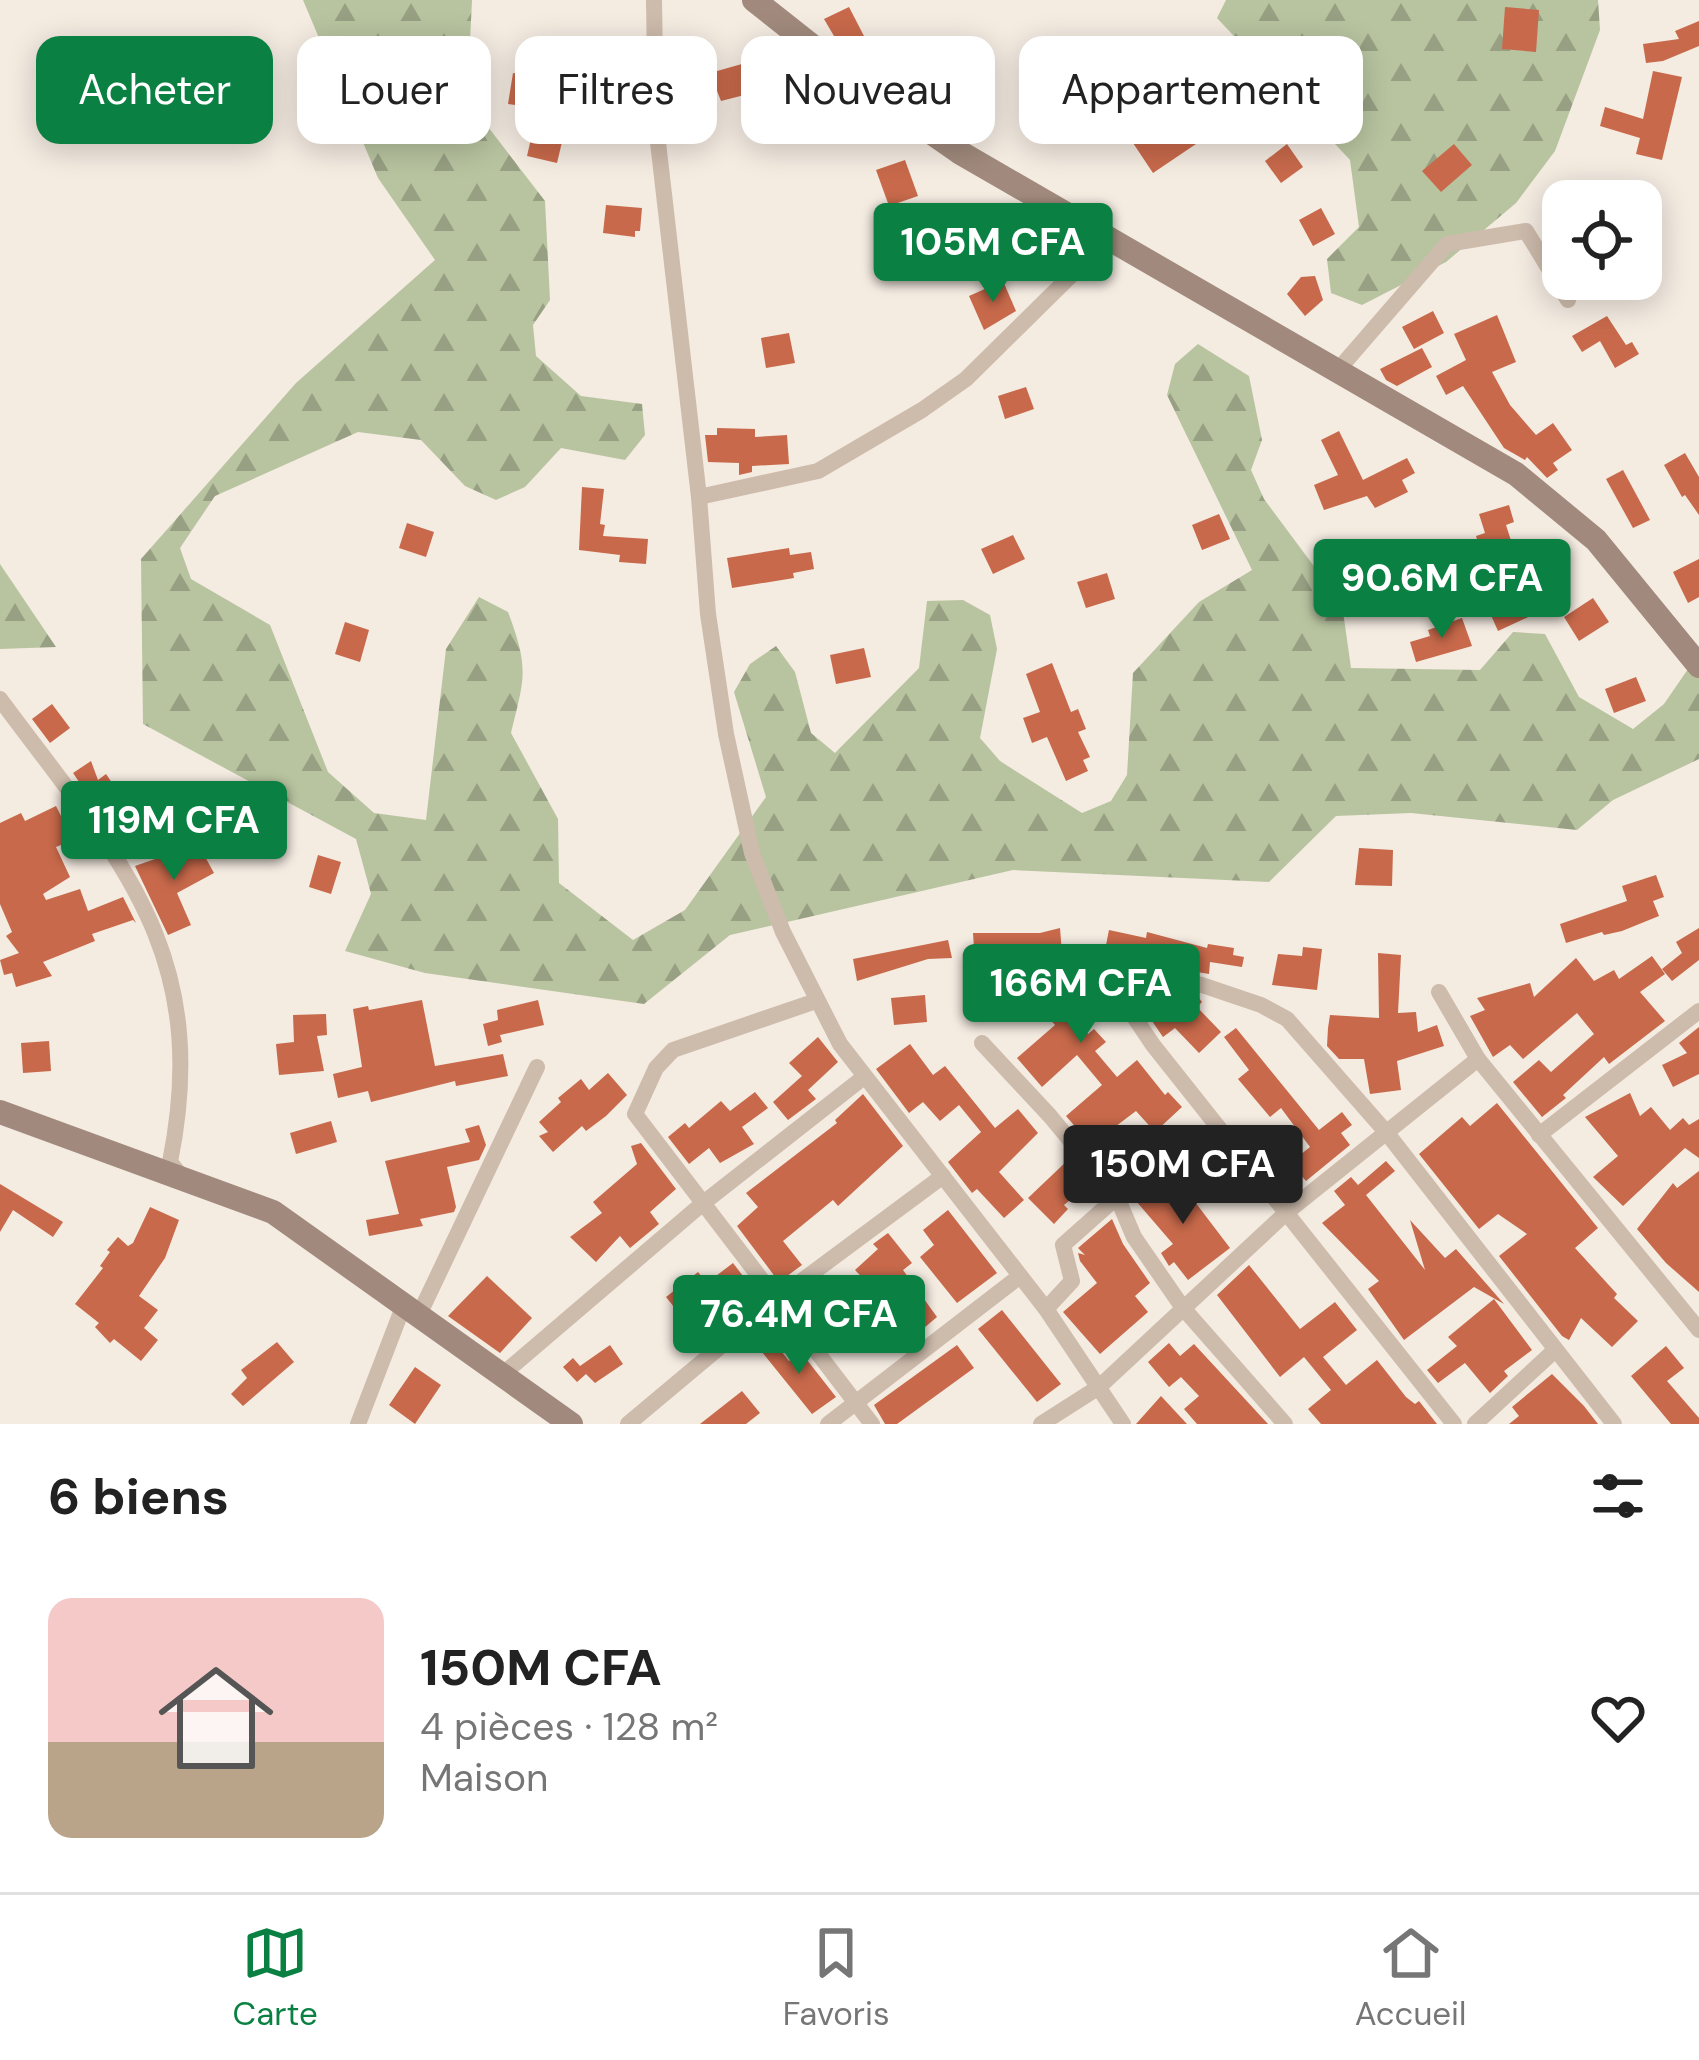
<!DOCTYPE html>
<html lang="fr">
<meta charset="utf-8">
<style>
body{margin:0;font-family:"DM Sans",sans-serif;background:#f6f6f6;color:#222;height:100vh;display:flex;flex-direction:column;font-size:45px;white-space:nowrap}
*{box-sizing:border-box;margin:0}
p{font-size:39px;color:#767676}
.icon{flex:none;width:66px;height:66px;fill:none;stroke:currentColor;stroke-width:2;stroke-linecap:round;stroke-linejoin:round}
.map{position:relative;height:1424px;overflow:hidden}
.details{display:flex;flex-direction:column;background:#fff;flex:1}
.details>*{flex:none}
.guide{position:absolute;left:36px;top:36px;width:1629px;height:108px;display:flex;gap:24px}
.tools{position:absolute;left:1542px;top:180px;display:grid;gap:24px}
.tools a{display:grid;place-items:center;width:120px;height:120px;border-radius:24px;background:#fff;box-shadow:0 6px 30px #0003;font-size:60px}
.price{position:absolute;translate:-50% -102px;padding:0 27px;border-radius:12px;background:#0b8043;color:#fff;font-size:39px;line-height:78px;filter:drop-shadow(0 3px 6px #0008)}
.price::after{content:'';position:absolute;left:50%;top:72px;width:36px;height:27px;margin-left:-18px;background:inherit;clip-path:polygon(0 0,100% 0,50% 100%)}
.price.selected{background:#222;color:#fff}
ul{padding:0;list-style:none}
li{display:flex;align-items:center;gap:36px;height:300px;padding:0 48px}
li span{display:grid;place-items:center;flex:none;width:336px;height:240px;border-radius:24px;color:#555}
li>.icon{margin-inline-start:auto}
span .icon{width:144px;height:144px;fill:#fffc;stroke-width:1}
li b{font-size:51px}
h2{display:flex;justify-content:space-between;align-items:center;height:144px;padding:0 48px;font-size:51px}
.chip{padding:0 42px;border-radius:24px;background:#fff;box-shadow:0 6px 30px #0003;font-size:42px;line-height:108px}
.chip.selected{background:#0b8043;color:#fff}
.tab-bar{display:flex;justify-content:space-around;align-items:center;height:168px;border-top:3px solid #e0e0e0;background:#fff;font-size:33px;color:#767676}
.tab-bar a{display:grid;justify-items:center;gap:6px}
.tab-bar .selected{color:#0b8043}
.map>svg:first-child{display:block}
.forest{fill:url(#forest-firs)}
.building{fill:#c8694b}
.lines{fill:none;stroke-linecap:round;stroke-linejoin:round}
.street{stroke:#cdbbac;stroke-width:16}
.secondary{stroke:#a18a7d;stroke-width:24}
</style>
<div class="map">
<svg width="1699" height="1424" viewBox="0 0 1699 1424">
<defs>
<pattern id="forest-firs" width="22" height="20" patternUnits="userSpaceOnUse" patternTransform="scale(3)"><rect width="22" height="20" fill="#b8c4a0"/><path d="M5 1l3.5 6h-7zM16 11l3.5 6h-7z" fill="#97a083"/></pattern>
</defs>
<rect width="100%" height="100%" fill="#f4ebe1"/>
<g class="forest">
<path d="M303,0h169l-3,62 16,61 60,78 5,99 -17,25 3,31 45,40 61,8 3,31 -20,25 -64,-12 -36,39 -29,13 -31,-14 -44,-46 -63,-8 -143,64 -35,52 11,31 79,46 58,147 46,41 52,7 20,-171 33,-52 29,15c21,56 17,64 3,121l47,86 1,64 74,57 52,-30 81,-113 -32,-105 16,-28 26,-18 19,26 16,61 24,20 84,-85 8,-67 36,-1 27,15 7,34 -17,89 20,23 82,52 29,-12 16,-26 6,-102 66,-71 53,-32 -85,-175 8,-31 23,-20 51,32 13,64 -11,30 13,29 78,105 9,64 129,2 33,-38 32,2 34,63 54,32 31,-25 35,-51v106l-86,41 -36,30 -166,-17 -75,3 -67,66 -256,-12 -283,65 -86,69 -219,-31 -80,-22 26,-57 -15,-55 -213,-115 -2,-165 155,-176 139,-123 -57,-82z"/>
<polygon points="1226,0 1598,0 1600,30 1555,151 1516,203 1446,262 1362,305 1331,293 1327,259 1359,227 1350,160 1217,18"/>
<polygon points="0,564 56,647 0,649"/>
</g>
<g class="building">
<polygon points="849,7 864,36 841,48 824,19"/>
<polygon points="1505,7 1539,10 1536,52 1502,49"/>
<polygon points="1699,21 1699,46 1663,61 1646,63 1643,44 1679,39 1675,31"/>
<polygon points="763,58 772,88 721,101 710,73"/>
<polygon points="915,71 934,95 942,86 953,95 940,115 902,81"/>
<polygon points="1653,71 1682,77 1662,160 1636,154 1640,138 1600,126 1605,107 1643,119"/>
<polygon points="513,73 541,77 537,108 508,104"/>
<polygon points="594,88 614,96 603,127 582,120"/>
<polygon points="1126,102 1149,132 1176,114 1196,144 1153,173 1129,137 1125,139 1108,117"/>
<polygon points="533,130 563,138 557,163 527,156"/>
<polygon points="1287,144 1303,167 1281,183 1265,161"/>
<polygon points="1454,144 1472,165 1441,192 1422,171"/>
<polygon points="905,160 918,196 889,206 876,170"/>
<polygon points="606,205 642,208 640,231 635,231 635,237 603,233"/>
<polygon points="1321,208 1335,234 1313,246 1299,220"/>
<polygon points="944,221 952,245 902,259 898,247 917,241 914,231"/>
<polygon points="1315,276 1323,300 1305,316 1287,294 1301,277"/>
<polygon points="1003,281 1016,311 984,330 969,296"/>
<polygon points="1433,311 1444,333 1414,349 1402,327"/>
<polygon points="1497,315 1516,362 1492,372 1510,405 1536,435 1553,423 1572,450 1553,463 1558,470 1547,478 1527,457 1525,460 1504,448 1463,386 1446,395 1436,376 1466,360 1454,334"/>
<polygon points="1607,316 1626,345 1632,342 1639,354 1615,368 1600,341 1582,352 1572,336"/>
<polygon points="789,333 795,363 766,368 761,338"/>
<polygon points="1422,348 1432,367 1397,386 1386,380 1380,369"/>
<polygon points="1026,387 1034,409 1005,419 998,396"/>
<polygon points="717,428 755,429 755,437 787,435 789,464 752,466 752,472 739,475 739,463 708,462 705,435 717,435"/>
<polygon points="1339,431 1363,480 1407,458 1415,473 1402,480 1408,492 1375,508 1367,496 1324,510 1314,485 1338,475 1321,440"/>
<polygon points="1685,453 1699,477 1699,515 1685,495 1682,497 1664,465"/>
<polygon points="1623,470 1650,520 1633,528 1606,479"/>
<polygon points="582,487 604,489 600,524 605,525 603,536 648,539 646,564 619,562 620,555 579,550"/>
<polygon points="1509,505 1514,522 1506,525 1514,550 1483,560 1476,536 1485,533 1479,514"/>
<polygon points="1219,514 1230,539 1202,550 1192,525"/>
<polygon points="407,523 434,532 426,557 399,548"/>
<polygon points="1013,535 1025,559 993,574 981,549"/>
<polygon points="789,548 790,555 811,552 814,569 793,573 794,578 732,588 727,558"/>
<polygon points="1699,559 1699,597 1688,603 1673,572"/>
<polygon points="1481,572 1490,597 1523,582 1537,613 1498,631 1486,604 1470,610 1459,580"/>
<polygon points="1107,573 1115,599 1086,608 1077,582"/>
<polygon points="1593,598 1609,622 1579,641 1564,617"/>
<polygon points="1462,618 1472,646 1416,662 1410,642 1430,636 1428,630"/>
<polygon points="345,622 369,630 360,662 335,654"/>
<polygon points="864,648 871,677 836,684 830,655"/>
<polygon points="1052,663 1071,712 1078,709 1086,729 1078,732 1090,757 1083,760 1088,771 1066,781 1047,737 1032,743 1023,718 1040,712 1026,674"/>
<polygon points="1636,677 1646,701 1614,713 1605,689"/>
<polygon points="52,704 70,728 50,743 32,719"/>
<polygon points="91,761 98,780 106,774 144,829 121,843 73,773"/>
<polygon points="56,806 73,840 56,847 70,877 43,894 46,900 80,889 88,911 123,897 136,923 133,920 92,934 95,941 43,962 52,976 16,987 12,973 4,975 0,960 19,953 6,936 12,932 0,904 0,823 21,813 25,821"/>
<polygon points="198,844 214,873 177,893 191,925 168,935 135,866"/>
<polygon points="1359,848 1393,850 1392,886 1355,885"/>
<polygon points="318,855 341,862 331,894 309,887"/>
<polygon points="1656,875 1664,897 1653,901 1659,916 1622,931 1604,935 1602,932 1566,943 1560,924 1627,901 1622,886"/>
<polygon points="1060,928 1063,966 1071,964 1073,973 1083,980 1082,1000 1069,1011 1088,1034 1094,1029 1106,1042 1095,1051 1117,1077 1137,1060 1165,1095 1168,1092 1182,1107 1155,1132 1136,1111 1091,1145 1066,1116 1102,1085 1077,1055 1042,1087 1017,1058 1055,1025 1033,1000 1037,996 1031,973 1043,970 1041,946 974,948 973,933 1040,933"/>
<polygon points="1699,928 1699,960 1672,981 1662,969 1682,953 1676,942"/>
<polygon points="1109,930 1146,938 1147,932 1207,948 1208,944 1234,948 1233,955 1244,957 1242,967 1210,962 1209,974 1167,967 1168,961 1106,945"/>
<polygon points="948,940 952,958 928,959 857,981 853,959"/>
<polygon points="1303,947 1322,949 1317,990 1272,985 1278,954 1302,956"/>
<polygon points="1378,953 1401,955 1398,1013 1416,1012 1418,1032 1437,1025 1444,1046 1397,1061 1401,1090 1370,1094 1364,1059 1339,1059 1327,1046 1328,1028 1330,1015 1379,1018"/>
<polygon points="1652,956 1665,974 1640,992 1665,1021 1609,1064 1604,1057 1563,1095 1566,1098 1542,1117 1513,1082 1539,1060 1551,1072 1594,1034 1577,1013 1523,1059 1510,1045 1493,1057 1470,1016 1485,1010 1477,998 1530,983 1534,997 1576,958 1594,981 1614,970 1619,979"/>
<polygon points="1138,992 1156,1008 1174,994 1198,997 1202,1002 1197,1007 1221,1032 1199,1053 1175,1028 1163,1037 1135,996"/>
<polygon points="925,995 927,1022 894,1025 891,998"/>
<polygon points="422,1000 435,1066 503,1054 508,1076 456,1086 455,1081 371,1102 368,1091 338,1098 333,1074 362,1067 353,1009 368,1006 369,1010"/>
<polygon points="538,1000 544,1025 500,1035 502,1042 488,1046 483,1024 498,1020 497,1010"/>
<polygon points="326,1014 327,1035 317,1036 324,1071 279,1075 276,1044 294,1042 293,1015"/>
<polygon points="1699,1027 1699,1074 1673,1087 1662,1065 1687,1053 1679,1043"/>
<polygon points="1236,1028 1319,1130 1342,1112 1352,1125 1341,1133 1350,1145 1306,1181 1299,1173 1284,1186 1275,1175 1310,1147 1281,1108 1270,1117 1238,1079 1249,1070 1224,1037"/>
<polygon points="818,1037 838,1062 808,1090 816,1099 788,1120 773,1102 802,1076 789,1063"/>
<polygon points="49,1041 51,1071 23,1073 21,1043"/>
<polygon points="910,1044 933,1075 945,1066 995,1128 1018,1109 1038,1133 999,1172 1024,1200 1004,1218 977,1189 972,1193 948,1162 981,1132 959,1105 940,1121 923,1102 909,1113 876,1069"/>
<polygon points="608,1073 627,1095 606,1116 586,1131 582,1126 553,1152 539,1136 548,1132 539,1122 561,1102 558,1098 581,1079 589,1090"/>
<polygon points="755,1092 768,1108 742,1127 754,1144 720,1163 709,1148 689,1164 668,1137 685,1123 689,1128 721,1101 730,1111"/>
<polygon points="1630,1093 1640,1116 1651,1107 1670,1130 1683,1118 1689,1125 1699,1119 1699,1158 1685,1148 1623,1206 1593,1177 1618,1156 1585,1117"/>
<polygon points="863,1094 903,1146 838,1206 833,1200 783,1241 802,1265 779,1282 737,1226 758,1207 746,1193 837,1123 835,1120"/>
<polygon points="1497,1103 1598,1228 1575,1248 1617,1294 1614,1298 1638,1321 1612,1347 1581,1318 1569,1340 1562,1336 1499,1256 1527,1234 1498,1214 1479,1229 1419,1154 1462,1117 1470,1126"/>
<polygon points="331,1121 337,1142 296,1154 290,1133"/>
<polygon points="479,1125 486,1145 479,1160 447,1167 456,1207 454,1212 420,1219 423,1226 369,1236 366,1220 399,1214 385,1161 470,1142 465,1129"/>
<polygon points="641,1143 676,1189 650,1212 659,1224 630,1248 620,1236 596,1262 570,1237 602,1213 593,1202 637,1164 631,1146"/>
<polygon points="1069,1159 1090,1184 1064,1205 1068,1209 1054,1224 1028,1198"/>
<polygon points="1386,1161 1395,1171 1366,1195 1425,1270 1410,1220 1445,1258 1456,1249 1504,1304 1474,1287 1404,1340 1368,1289 1379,1281 1322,1223 1345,1205 1334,1191 1351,1177 1358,1185"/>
<polygon points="1699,1171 1699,1292 1666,1263 1637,1229 1673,1183 1677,1188"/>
<polygon points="1173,1173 1230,1248 1188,1280 1174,1262 1169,1266 1161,1253 1173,1244 1136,1201"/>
<polygon points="0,1184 63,1222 53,1237 13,1210 0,1232"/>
<polygon points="150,1207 179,1220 165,1258 139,1296 158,1310 144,1328 158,1340 141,1361 114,1339 110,1343 95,1327 99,1323 75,1304 103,1268 100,1266 110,1252 107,1250 118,1237 128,1246 133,1243"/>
<polygon points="948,1210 997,1273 957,1303 920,1257 934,1245 923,1230"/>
<polygon points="1112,1219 1123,1244 1150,1283 1135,1296 1148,1312 1100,1354 1063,1312 1097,1283 1080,1261 1078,1253 1085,1255 1078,1248"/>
<polygon points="888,1233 912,1263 903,1270 937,1317 898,1350 875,1323 861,1334 855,1327 829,1347 808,1319 817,1308 810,1300 823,1290 843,1314 874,1290 855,1270 878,1249 873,1244"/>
<polygon points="733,1263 759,1297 736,1317 708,1282"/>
<polygon points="1249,1265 1300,1329 1335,1302 1357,1330 1323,1357 1346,1385 1377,1360 1406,1397 1415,1404 1419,1401 1437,1424 1321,1424 1308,1409 1331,1390 1304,1357 1280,1377 1217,1295"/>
<polygon points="698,1272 714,1292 682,1317 666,1297"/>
<polygon points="487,1276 532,1318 500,1353 448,1316"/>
<polygon points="1494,1299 1532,1350 1504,1371 1508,1376 1490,1393 1465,1363 1438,1383 1427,1370 1457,1346 1448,1337"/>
<polygon points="1002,1310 1061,1384 1037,1402 978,1329"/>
<polygon points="770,1337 789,1361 800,1351 836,1397 812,1414 758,1347"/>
<polygon points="277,1342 294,1362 243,1406 231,1394 247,1378 241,1370"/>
<polygon points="1169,1343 1180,1356 1194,1344 1268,1424 1197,1424 1184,1409 1199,1396 1181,1377 1169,1387 1148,1362"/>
<polygon points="610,1345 623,1364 595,1383 586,1374 577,1382 563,1367 573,1358 580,1366"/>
<polygon points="957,1345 974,1368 897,1424 885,1424 874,1405"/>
<polygon points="1666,1346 1684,1368 1667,1381 1699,1418 1699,1424 1671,1424 1631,1376"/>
<polygon points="415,1367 441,1385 415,1424 389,1405"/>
<polygon points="1552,1374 1584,1406 1598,1424 1509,1424 1519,1416 1512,1407"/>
<polygon points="742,1391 760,1413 746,1424 700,1424"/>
<polygon points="1161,1396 1187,1424 1136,1424"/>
</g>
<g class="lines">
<g class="street">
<polyline points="654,0 656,125 699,497 708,614 726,734 752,853 783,932 840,1044 1046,1309 1123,1424"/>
<polyline points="1338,370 1447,244 1526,231 1568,300"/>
<polyline points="699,497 818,471 922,410 966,379 1107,240"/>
<path d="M0,699c116,157 213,250 170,463l11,14"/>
<polyline points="1439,992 1478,1059 1699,1330"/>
<polyline points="816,1001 673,1050 656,1068 635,1114 872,1424"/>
<polyline points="982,1043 1050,1116 1117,1197 1134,1237 1183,1308 1285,1424"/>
<polyline points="1539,1135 1699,1011"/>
<polyline points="1046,1309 1072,1281 1063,1245 1117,1197"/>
<polyline points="418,1317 537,1067"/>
<polyline points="503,1374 702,1204 864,1077"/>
<polyline points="358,1424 403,1307"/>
<polyline points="628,1424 776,1300 943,1176"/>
<polyline points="828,1424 1020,1276"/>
<polyline points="1041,1424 1099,1387 1287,1212 1478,1059"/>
<polyline points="1454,1424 1153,1045 1110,981 1112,972 1202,985 1261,1005 1287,1019 1386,1132 1614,1424"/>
<polyline points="1475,1424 1554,1351"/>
</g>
<g class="secondary">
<polyline points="754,0 850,76 959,152 1516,474 1596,540 1699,666"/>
<polyline points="0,1112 273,1212 571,1424"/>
</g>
</g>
</svg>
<div class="tools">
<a><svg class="icon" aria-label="locate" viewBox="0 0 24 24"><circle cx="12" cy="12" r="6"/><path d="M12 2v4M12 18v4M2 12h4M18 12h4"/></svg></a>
</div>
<b class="price" style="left:993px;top:305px">105M CFA</b>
<b class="price" style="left:1442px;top:641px">90.6M CFA</b>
<b class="price" style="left:174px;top:883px">119M CFA</b>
<b class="price" style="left:1081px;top:1046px">166M CFA</b>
<b class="price selected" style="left:1183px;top:1227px">150M CFA</b>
<b class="price" style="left:799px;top:1377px">76.4M CFA</b>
<div class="guide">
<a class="chip selected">Acheter</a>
<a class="chip">Louer</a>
<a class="chip">Filtres</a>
<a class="chip">Nouveau</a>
<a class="chip">Appartement</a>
</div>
</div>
<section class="details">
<h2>6 biens<svg class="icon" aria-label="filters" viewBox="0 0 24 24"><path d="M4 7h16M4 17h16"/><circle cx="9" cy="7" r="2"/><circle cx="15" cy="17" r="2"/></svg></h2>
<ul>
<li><span style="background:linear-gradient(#f6c9c9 60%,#b9a48a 0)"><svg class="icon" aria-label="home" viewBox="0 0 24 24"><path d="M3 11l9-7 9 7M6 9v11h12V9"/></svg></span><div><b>150M CFA</b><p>4 pièces · 128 m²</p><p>Maison</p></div><svg class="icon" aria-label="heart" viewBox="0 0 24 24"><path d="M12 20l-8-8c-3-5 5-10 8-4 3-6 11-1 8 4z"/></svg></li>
</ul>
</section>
<nav class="tab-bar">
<a class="selected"><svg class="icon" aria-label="map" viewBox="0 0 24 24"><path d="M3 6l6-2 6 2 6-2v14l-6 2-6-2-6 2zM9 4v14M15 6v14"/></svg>Carte</a>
<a><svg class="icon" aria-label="saved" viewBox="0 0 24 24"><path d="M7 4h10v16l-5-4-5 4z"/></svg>Favoris</a>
<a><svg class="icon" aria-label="home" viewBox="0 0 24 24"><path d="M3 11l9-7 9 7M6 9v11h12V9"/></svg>Accueil</a>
</nav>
